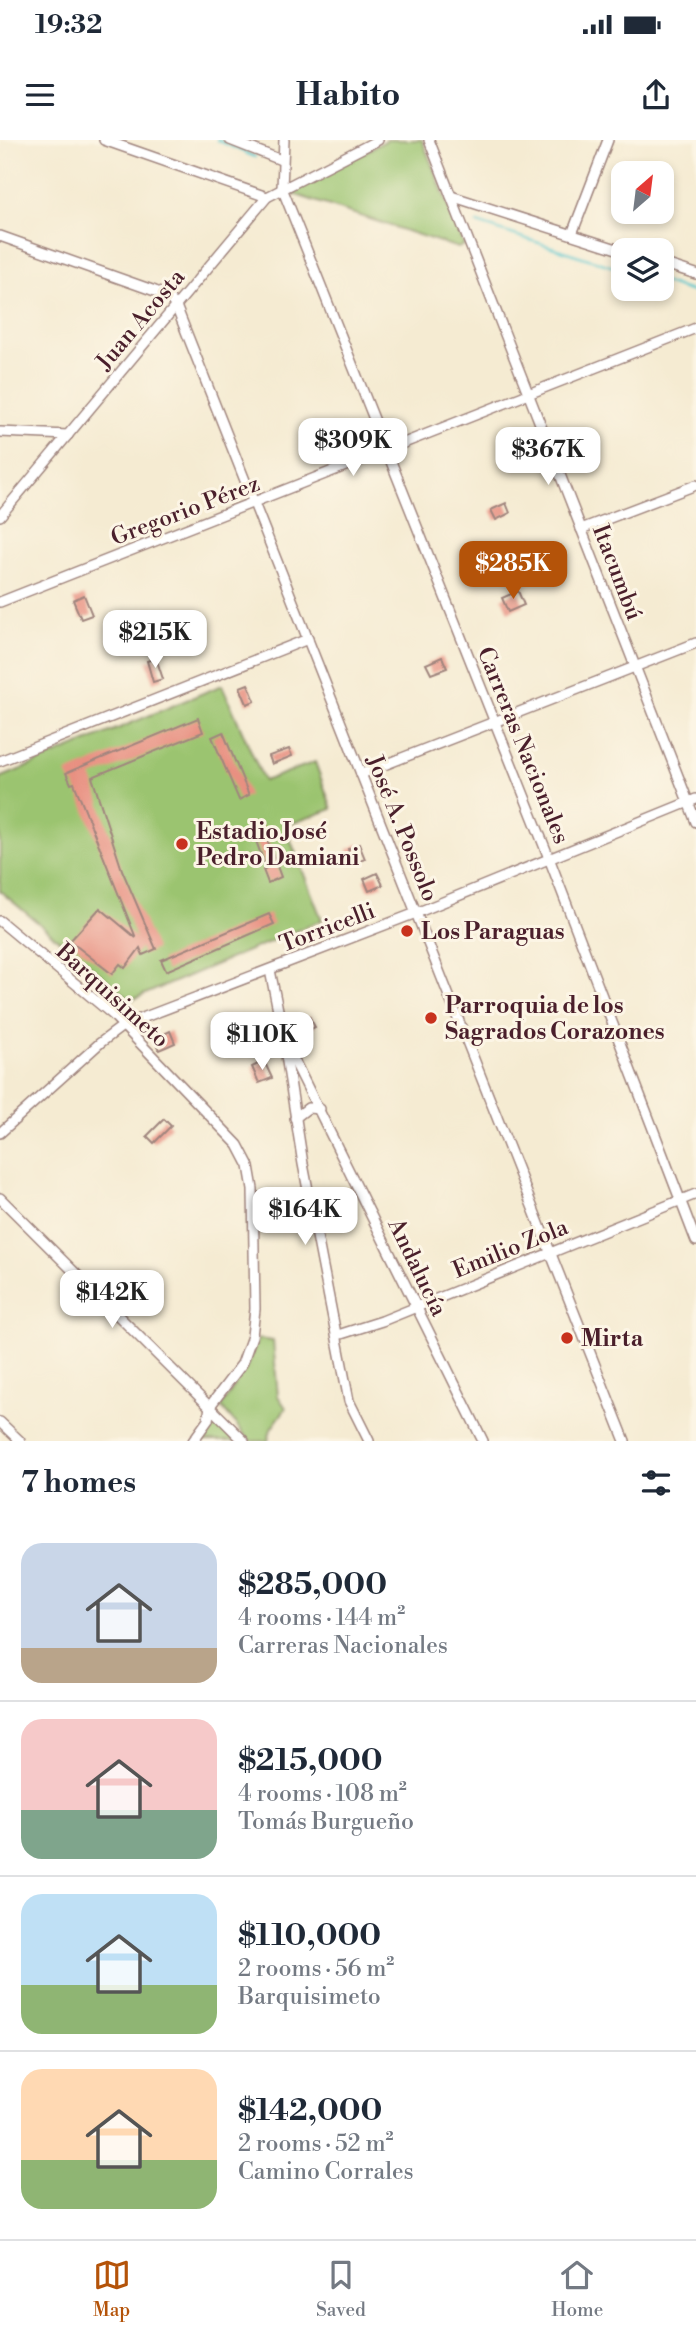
<!DOCTYPE html>
<meta charset="utf-8">
<style>
body{margin:0;font-family:"Libre Bodoni",serif;background:#f6f6f7;color:#1f2937;height:100vh;display:flex;flex-direction:column;font-size:26px;white-space:nowrap}
*{box-sizing:border-box;margin:0}
p{font-size:23px;color:#747a83}
.icon{flex:none;width:38px;height:38px;fill:none;stroke:currentColor;stroke-width:2;stroke-linecap:round;stroke-linejoin:round}
.map{position:relative;height:1301px;overflow:hidden}
.panel{display:flex;flex-direction:column;background:#fff;flex:1}
.panel>*{flex:none}
.needle{width:46px;rotate:28deg}
.tools{position:absolute;left:611px;top:21px;display:grid;gap:14px}
.tools a{display:grid;place-items:center;width:63px;height:63px;border-radius:14px;background:#fff;box-shadow:0 4px 10px #0003;font-size:35px}
.price{position:absolute;translate:-50% -60px;padding:0 16px;border-radius:14px;background:#fff;color:#222;font-size:23px;line-height:46px;filter:drop-shadow(0 2px 4px #0008)}
.price::after{content:'';position:absolute;left:50%;top:42px;width:21px;height:16px;margin-left:-10px;background:inherit;clip-path:polygon(0 0,100% 0,50% 100%)}
.price.on{background:#b45309;color:#fff}
ul{padding:0;list-style:none}
li{display:flex;align-items:center;gap:21px;height:175px;padding:0 21px}
li+li{border-top:2px solid #e0e1e3}
li span{display:grid;place-items:center;flex:none;width:196px;height:140px;border-radius:21px;color:#555}
li>.icon{margin-inline-start:auto}
span .icon{width:84px;height:84px;fill:#fffc;stroke-width:1}
li b{font-size:30px}
h2{display:flex;justify-content:space-between;align-items:center;height:84px;padding:0 21px;font-size:30px}
.status{display:flex;justify-content:space-between;align-items:center;height:49px;padding:0 35px;background:#fff;direction:ltr}
.status svg{height:19px;fill:currentColor}
header{display:flex;justify-content:space-between;align-items:center;height:91px;padding:0 21px;background:#fff;font-size:32px;font-weight:800}
.tabs{display:flex;justify-content:space-around;align-items:center;height:98px;border-top:2px solid #e0e1e3;background:#fff;font-size:19px;color:#747a83}
.tabs a{display:grid;justify-items:center;gap:4px}
.tabs .on{color:#b45309}
.map>svg:first-child{display:block}
.green{fill:#9bc470;stroke:#72724e;stroke-width:2}
.lines{fill:none;stroke-linecap:round;stroke-linejoin:round}
.stream{stroke:#5ac7ce;stroke-width:2.5}
.building{fill:#e89081}
.minor-casing{stroke:#a0857e;stroke-width:12}
.minor{stroke:#fff;stroke-width:9}
.poi-dot{fill:#c8321e;stroke:#fcf5e5;stroke-width:2.5}
.labels{text-anchor:middle;stroke-width:6;stroke-linejoin:round;paint-order:stroke}
.street-label{font-size:23px;fill:#4a1f2b;stroke:#fcf5e5}
.poi-label{font-size:23px;font-weight:bold;fill:#4a1f2b;stroke:#fcf5e5;text-anchor:start}
</style>
<div class="status"><b>19:32</b><svg viewBox="0 0 49 12"><path d="M0 12V9h3v3zM5 12V6h3v6zM10 12V3h3v9zM15 12V0h3v12zM26 1h20v11H26zM47 4h2v5h-2z"/></svg></div>
<header><svg class="icon" aria-label="menu" viewBox="0 0 24 24"><path d="M4 6h16M4 12h16M4 18h16"/></svg>Habito<svg class="icon" aria-label="share" viewBox="0 0 24 24"><path d="M12 15V3M7 8l5-5 5 5M5 13v7h14v-7"/></svg></header>
<div class="map">
<svg width="696" height="1301" viewBox="0 0 696 1301">
<rect width="100%" height="100%" fill="#fcf5e5"/>
<filter id="ink" filterUnits="userSpaceOnUse"><feTurbulence type="fractalNoise" baseFrequency=".0143" numOctaves="2"/><feDisplacementMap in="SourceGraphic" scale="14" xChannelSelector="R" yChannelSelector="G"/><feConvolveMatrix kernelMatrix="1 2 1 2 8 2 1 2 1" color-interpolation-filters="sRGB"/></filter>
<filter id="wash" filterUnits="userSpaceOnUse"><feTurbulence type="fractalNoise" baseFrequency=".00686" numOctaves="4" result="noise"/><feDisplacementMap in="SourceGraphic" scale="28" xChannelSelector="R" yChannelSelector="G"/><feGaussianBlur stdDeviation="1.57" result="paint"/><feColorMatrix in="noise" values="0 0 0 0 0 0 0 0 0 0 0 0 0 0 0 0 0 1.4 0 .05"/><feComposite in="paint" operator="in"/></filter>
<g filter="url(#wash)">
<rect width="100%" height="100%" fill="#f5ebd2"/>
<g class="green">
<polygon points="387,0 422,0 464,105 458,108 293,54 298,47"/>
<polygon points="222,545 264,641 315,622 332,669 285,686 322,780 131,860 0,751 0,638"/>
<polygon points="258,1199 273,1201 278,1256 286,1268 271,1289 268,1301 250,1301 221,1267 247,1226"/>
<polygon points="217,1282 235,1301 199,1301"/>
</g>
<g class="lines">
<g class="stream">
<polyline points="217,0 255,17"/>
<polyline points="477,83 623,130"/>
<polyline points="662,142 696,153"/>
</g>
</g>
<g id="blocks">
<g class="building">
<polygon points="352,292 357,305 344,310 339,297"/>
<polygon points="506,363 510,373 496,380 491,370"/>
<polygon points="518,451 524,465 508,472 502,458"/>
<polygon points="84,455 92,475 81,479 73,460"/>
<polygon points="442,517 447,528 431,534 426,524"/>
<polygon points="156,518 163,539 153,542 147,521"/>
<polygon points="248,544 255,561 247,564 240,547"/>
<polygon points="198,578 203,592 92,637 122,730 156,809 143,815 140,808 125,828 120,824 112,834 70,801 100,768 136,798 74,643 71,644 66,633"/>
<polygon points="223,592 249,655 239,660 212,597"/>
<polygon points="289,609 292,616 272,624 269,616"/>
<polygon points="262,686 281,737 268,743 263,730 266,728 252,690"/>
<polygon points="359,704 365,719 350,725 345,714 349,712 348,709"/>
<polygon points="377,733 383,745 369,751 364,739"/>
<polygon points="269,774 274,784 166,831 161,820"/>
<polygon points="309,876 315,887 299,895 293,884"/>
<polygon points="170,891 175,903 159,910 154,899"/>
<polygon points="264,921 272,938 259,943 252,927"/>
<polygon points="164,979 171,986 154,1003 147,996"/>
</g>
</g>
</g>
<g filter="url(#ink)">
<use href="#blocks" fill-opacity="0" stroke="#a0857e" stroke-width="2"/>
<g class="lines">
<defs>
<g id="minor">
<polyline points="104,0 267,57"/>
<polyline points="230,0 281,20"/>
<polyline points="284,0 282,48 549,718 696,1101"/>
<polyline points="429,0 696,682"/>
<polyline points="451,56 623,111"/>
<polyline points="572,94 608,0"/>
<polyline points="0,96 155,151 167,156 176,166 625,1301"/>
<polyline points="662,123 696,134"/>
<polyline points="0,292 68,295"/>
<polyline points="0,376 267,57 378,0"/>
<polyline points="581,389 696,345"/>
<polyline points="0,462 696,188"/>
<polyline points="0,621 308,499"/>
<polyline points="361,634 696,503"/>
<polyline points="0,781 113,875 238,1005 249,1026 253,1049 255,1169 252,1196 242,1224 210,1266 208,1280 193,1301"/>
<polyline points="270,830 284,900 483,1301"/>
<polyline points="285,909 303,1024 349,1261 369,1301"/>
<polyline points="295,978 308,968 320,969"/>
<polyline points="0,993 100,903 124,885 416,773 696,659"/>
<polyline points="0,1058 244,1301"/>
<polyline points="338,1195 382,1181 696,1054"/>
<polyline points="0,1282 20,1301"/>
</g>
</defs>
<use href="#minor" class="minor-casing"/>
<use href="#minor" class="minor"/>
</g>
</g>
<g class="poi-dot">
<circle cx="182" cy="704" r="7"/>
<circle cx="407" cy="791" r="7"/>
<circle cx="431" cy="878" r="7"/>
<circle cx="567" cy="1198" r="7"/>
</g>
<g class="labels">
<g class="street-label">
<text transform="translate(140 179) rotate(-50)" y="8">Juan Acosta</text>
<text transform="translate(185 370) rotate(-21)" y="8">Gregorio Pérez</text>
<text transform="translate(618 432) rotate(69)" y="8">Itacumbú</text>
<text transform="translate(524 605) rotate(68)" y="8">Carreras Nacionales</text>
<text transform="translate(403 688) rotate(68)" y="8">José A. Possolo</text>
<text transform="translate(327 787) rotate(-21)" y="8">Torricelli</text>
<text transform="translate(113 855) rotate(42)" y="8">Barquisimeto</text>
<text transform="translate(510 1108) rotate(-22)" y="8">Emilio Zola</text>
<text transform="translate(418 1127) rotate(64)" y="8">Andalucía</text>
</g>
<g class="poi-label">
<text x="196" y="699">Estadio José<tspan x="196" dy="26">Pedro Damiani</tspan></text>
<text x="421" y="799">Los Paraguas</text>
<text x="445" y="873">Parroquia de los<tspan x="445" dy="26">Sagrados Corazones</tspan></text>
<text x="581" y="1206">Mirta</text>
</g>
</g>
</svg>
<div class="tools">
<a><svg class="needle" viewBox="-14 -14 28 28"><path d="M0-13l5 13h-10z" fill="#e53935"/><path d="M0 13l5-13h-10z" fill="#747a83"/></svg></a>
<a><svg class="icon" aria-label="layers" viewBox="0 0 24 24"><path d="M12 4l9 5-9 5-9-5zM3 14l9 5 9-5"/></svg></a>
</div>
<b class="price" style="left:353px;top:338px">$309K</b>
<b class="price" style="left:548px;top:347px">$367K</b>
<b class="price on" style="left:513px;top:461px">$285K</b>
<b class="price" style="left:155px;top:530px">$215K</b>
<b class="price" style="left:262px;top:932px">$110K</b>
<b class="price" style="left:305px;top:1107px">$164K</b>
<b class="price" style="left:112px;top:1190px">$142K</b>
</div>
<section class="panel">
<h2>7 homes<svg class="icon" aria-label="filters" viewBox="0 0 24 24"><path d="M4 7h16M4 17h16"/><circle cx="9" cy="7" r="2"/><circle cx="15" cy="17" r="2"/></svg></h2>
<ul>
<li><span style="background:linear-gradient(#c9d6e8 75%,#b9a48a 0)"><svg class="icon" aria-label="home" viewBox="0 0 24 24"><path d="M3 11l9-7 9 7M6 9v11h12V9"/></svg></span><div><b>$285,000</b><p>4 rooms · 144 m²</p><p>Carreras Nacionales</p></div></li>
<li><span style="background:linear-gradient(#f6c9c9 65%,#7fa58c 0)"><svg class="icon" aria-label="home" viewBox="0 0 24 24"><path d="M3 11l9-7 9 7M6 9v11h12V9"/></svg></span><div><b>$215,000</b><p>4 rooms · 108 m²</p><p>Tomás Burgueño</p></div></li>
<li><span style="background:linear-gradient(#bfe0f5 65%,#8fb573 0)"><svg class="icon" aria-label="home" viewBox="0 0 24 24"><path d="M3 11l9-7 9 7M6 9v11h12V9"/></svg></span><div><b>$110,000</b><p>2 rooms · 56 m²</p><p>Barquisimeto</p></div></li>
<li><span style="background:linear-gradient(#ffd9b3 65%,#8fb573 0)"><svg class="icon" aria-label="home" viewBox="0 0 24 24"><path d="M3 11l9-7 9 7M6 9v11h12V9"/></svg></span><div><b>$142,000</b><p>2 rooms · 52 m²</p><p>Camino Corrales</p></div></li>
</ul>
</section>
<nav class="tabs">
<a class="on"><svg class="icon" aria-label="map" viewBox="0 0 24 24"><path d="M3 6l6-2 6 2 6-2v14l-6 2-6-2-6 2zM9 4v14M15 6v14"/></svg>Map</a>
<a><svg class="icon" aria-label="saved" viewBox="0 0 24 24"><path d="M7 4h10v16l-5-4-5 4z"/></svg>Saved</a>
<a><svg class="icon" aria-label="home" viewBox="0 0 24 24"><path d="M3 11l9-7 9 7M6 9v11h12V9"/></svg>Home</a>
</nav>
